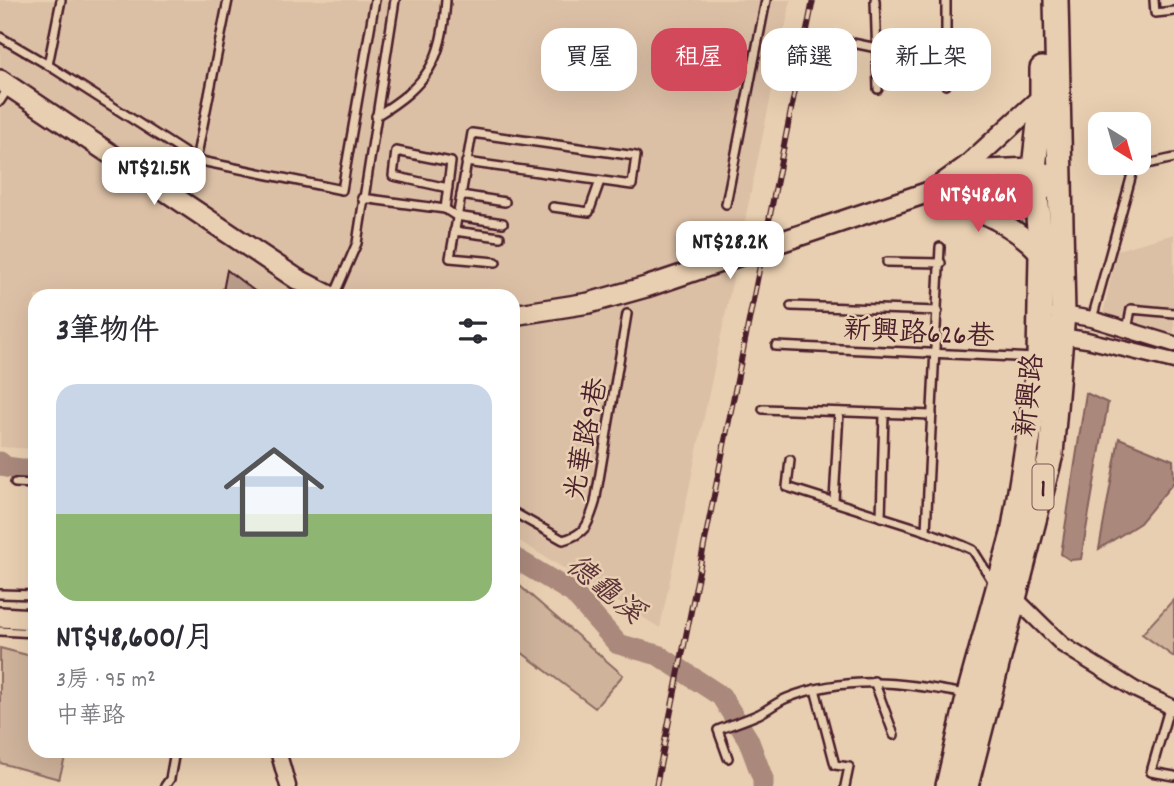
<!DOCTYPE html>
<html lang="zh-TW">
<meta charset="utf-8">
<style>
body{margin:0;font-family:Dekko,"LXGW WenKai TC",sans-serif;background:#f2f2f3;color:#2b2b33;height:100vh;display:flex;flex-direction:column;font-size:26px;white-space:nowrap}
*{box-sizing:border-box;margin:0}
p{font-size:23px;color:#7c7c81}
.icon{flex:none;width:38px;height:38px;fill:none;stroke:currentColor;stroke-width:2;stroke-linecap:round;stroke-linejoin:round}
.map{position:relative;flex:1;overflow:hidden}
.side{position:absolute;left:28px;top:289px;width:492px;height:469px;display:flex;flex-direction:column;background:#fff;border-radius:21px;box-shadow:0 7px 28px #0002}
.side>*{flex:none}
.guide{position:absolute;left:541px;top:28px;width:527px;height:63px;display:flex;gap:14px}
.needle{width:46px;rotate:143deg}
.tools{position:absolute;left:1088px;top:112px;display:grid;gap:14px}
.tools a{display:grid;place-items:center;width:63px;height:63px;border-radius:14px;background:#fff;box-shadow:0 7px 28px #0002;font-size:35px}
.price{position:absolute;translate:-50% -60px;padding:0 16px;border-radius:14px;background:#fff;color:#222;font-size:23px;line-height:46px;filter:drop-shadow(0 2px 4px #0008)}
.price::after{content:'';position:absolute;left:50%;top:42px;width:21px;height:16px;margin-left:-10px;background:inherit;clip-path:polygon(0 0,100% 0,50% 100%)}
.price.current{background:#d1495b;color:#fff}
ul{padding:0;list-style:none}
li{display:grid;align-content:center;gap:14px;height:371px;padding:0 28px}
li span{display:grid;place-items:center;height:217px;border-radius:21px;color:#555}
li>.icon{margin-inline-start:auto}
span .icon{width:126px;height:126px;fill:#fffc;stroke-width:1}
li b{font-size:30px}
h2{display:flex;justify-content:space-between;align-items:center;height:84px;padding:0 28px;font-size:30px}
.tag{padding:0 24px;border-radius:21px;background:#fff;box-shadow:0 7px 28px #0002;font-size:24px;line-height:63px}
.tag.current{background:#d1495b;color:#fff}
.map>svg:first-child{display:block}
.built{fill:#dcc0a6}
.green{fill:#cfb39b;stroke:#8c6963;stroke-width:2}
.water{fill:#aa897c;stroke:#845f5c;stroke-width:2}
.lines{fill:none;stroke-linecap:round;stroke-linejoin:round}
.river{stroke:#aa897c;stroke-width:21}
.building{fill:#bc9e8c;stroke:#4a1f2b;stroke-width:2}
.lane-casing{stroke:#4a1f2b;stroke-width:12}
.street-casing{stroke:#4a1f2b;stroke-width:19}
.secondary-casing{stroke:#4a1f2b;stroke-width:24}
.primary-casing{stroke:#4a1f2b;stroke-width:28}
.lane{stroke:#e9cfb1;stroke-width:7}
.street{stroke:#e9cfb1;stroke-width:14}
.secondary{stroke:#e9cfb1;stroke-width:19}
.primary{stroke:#e9cfb1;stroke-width:23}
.rail-casing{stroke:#4a1f2b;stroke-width:6}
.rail{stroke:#e9cfb1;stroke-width:3.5;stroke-dasharray:10;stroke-linecap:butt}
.secondary-bridge-casing{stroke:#4a1f2b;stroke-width:24;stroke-linecap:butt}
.secondary-bridge{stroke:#e9cfb1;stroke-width:19}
.labels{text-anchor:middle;stroke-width:5;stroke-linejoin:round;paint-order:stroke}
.shield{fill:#e9cfb1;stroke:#7a5453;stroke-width:2}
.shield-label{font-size:26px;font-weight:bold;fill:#4a1f2b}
.street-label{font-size:28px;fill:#4a1f2b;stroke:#e9cfb1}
.water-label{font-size:30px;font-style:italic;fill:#5d343b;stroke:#e9cfb1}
</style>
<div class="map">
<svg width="1174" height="786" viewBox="0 0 1174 786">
<rect width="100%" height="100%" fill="#e9cfb1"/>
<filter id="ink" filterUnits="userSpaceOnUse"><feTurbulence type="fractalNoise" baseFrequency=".0143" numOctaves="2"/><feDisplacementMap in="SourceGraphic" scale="14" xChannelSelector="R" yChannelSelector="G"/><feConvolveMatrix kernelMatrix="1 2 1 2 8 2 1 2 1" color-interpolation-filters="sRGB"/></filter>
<g filter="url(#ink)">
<g class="built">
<polygon points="0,0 791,0 660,628 513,537 513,296 35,296 35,449 0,447"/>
<polygon points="1174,234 1174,342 1101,323 1117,250"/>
</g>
<g class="green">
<polygon points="513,580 623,675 595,708 513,646"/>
<polygon points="1174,599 1174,657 1142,634"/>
<polygon points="0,648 35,657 35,751 67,751 59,779 0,763"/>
</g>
<g class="water">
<polygon points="1086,393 1108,403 1081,559 1070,560 1061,554"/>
<polygon points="1119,438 1173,460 1174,482 1140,523 1099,549"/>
</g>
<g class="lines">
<g class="river">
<polyline points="0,462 6,467 35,471"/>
<polyline points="513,557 573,593 618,644 658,655 721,696 748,739 763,779 763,786"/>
</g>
</g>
<polygon class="building" points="227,270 261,296 222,296"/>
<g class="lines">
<defs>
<g id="lane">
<polyline points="875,0 878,89"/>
<polyline points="1154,0 1155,13 1174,11"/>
<polyline points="0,37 48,65 196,160 342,190 375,0"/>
<polyline points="838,40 877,48"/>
<polyline points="48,65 61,0"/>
<polyline points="946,85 946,0"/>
<polyline points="0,101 9,87"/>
<path d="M376,116c52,-32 66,-54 70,-116"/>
<polyline points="196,160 228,0"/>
<polyline points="466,162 632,185 636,156 472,133 450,258 496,262"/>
<polyline points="461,195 505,202"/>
<polyline points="362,198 445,209 456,216 503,223"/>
<polyline points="726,204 766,0"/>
<polyline points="553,207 589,212 600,181"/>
<polyline points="445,209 451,162 396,151 393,176 448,188"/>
<polyline points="454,231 500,237"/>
<polyline points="887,262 941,263"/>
<polyline points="334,296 357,243 395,0"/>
<polyline points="791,306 938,311"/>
<polyline points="1092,319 1134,167 1174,158"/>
<polyline points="1127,330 1131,309 1174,313"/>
<polyline points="776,346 1037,358"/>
<polyline points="763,409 932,415"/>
<polyline points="790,460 787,487 926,531 962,545 973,550 993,582"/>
<polyline points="15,483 35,484"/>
<polyline points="834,501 839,412"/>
<path d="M513,512l50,28c23,-6 25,-15 32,-37l32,-189"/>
<polyline points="881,517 884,415"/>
<polyline points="926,531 940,247"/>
<polyline points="0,594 35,595"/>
<polyline points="0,631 35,633"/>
<polyline points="874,681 894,735"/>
<polyline points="815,689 835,765 849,767 845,786"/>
<polyline points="1170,705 1151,772 1174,776"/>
<path d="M728,758l-10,-28c14,-6 28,-10 41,-16 10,-5 18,-12 28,-16 60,-23 116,-16 178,-4"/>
<polyline points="165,786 170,779 175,751"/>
</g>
<g id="street">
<polyline points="1057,313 1092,319 1174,344"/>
<polyline points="1054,335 1087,340 1174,361"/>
<polyline points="1015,598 1063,645 1134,689 1174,708"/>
<polyline points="278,751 288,786"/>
</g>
<g id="secondary">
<polyline points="0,80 297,279 330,296"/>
<polyline points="956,182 986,170 1034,168 1059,180"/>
<polyline points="932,191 967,166 1042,97"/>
<polyline points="940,191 1035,195 1048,187"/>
<path d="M946,197c34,14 71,29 95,57"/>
<polyline points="0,617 35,619"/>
</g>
<g id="primary">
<polyline points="948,786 969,694 1013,534 1033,410 1039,358 1041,254 1034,168 1042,97 1042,69"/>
<polyline points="966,786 1051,454 1063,314 1056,0"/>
</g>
</defs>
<use href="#lane" class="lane-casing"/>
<use href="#street" class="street-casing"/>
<use href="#secondary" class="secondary-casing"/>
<use href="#primary" class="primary-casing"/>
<use href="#lane" class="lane"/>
<use href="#street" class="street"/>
<use href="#secondary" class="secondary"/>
<use href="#primary" class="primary"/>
<defs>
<polyline id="rail" points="656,786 813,0"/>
</defs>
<use href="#rail" class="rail-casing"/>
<use href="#rail" class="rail"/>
<defs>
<polyline id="secondary-bridge" points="513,315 589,303 646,287 932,191"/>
</defs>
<use href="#secondary-bridge" class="secondary-bridge-casing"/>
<use href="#secondary-bridge" class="secondary-bridge"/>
</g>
</g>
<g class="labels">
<rect class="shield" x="1032.5" y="464.5" width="21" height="45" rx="5"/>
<g class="shield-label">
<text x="1043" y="496">1</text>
</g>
<g class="street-label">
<text transform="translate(919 331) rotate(3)" y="10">新興路626巷</text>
<text transform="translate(1027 395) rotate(-84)" y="10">新興路</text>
<text transform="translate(584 439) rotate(-79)" y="10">光華路9巷</text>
</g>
<g class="water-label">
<text transform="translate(606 588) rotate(39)" y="10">德龜溪</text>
</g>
</g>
</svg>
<div class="tools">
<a><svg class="needle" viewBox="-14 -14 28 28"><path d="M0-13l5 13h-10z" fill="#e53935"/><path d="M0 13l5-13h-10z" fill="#7c7c81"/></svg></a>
</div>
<b class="price" style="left:154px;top:207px">NT$21.5K</b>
<b class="price current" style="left:978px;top:234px">NT$48.6K</b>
<b class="price" style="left:730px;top:281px">NT$28.2K</b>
<div class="guide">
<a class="tag">買屋</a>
<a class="tag current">租屋</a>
<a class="tag">篩選</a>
<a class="tag">新上架</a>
</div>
<section class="side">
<h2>3筆物件<svg class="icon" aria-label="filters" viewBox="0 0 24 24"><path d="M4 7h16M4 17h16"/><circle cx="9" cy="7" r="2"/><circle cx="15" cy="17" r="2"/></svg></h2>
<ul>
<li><span style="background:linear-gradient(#c9d6e8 60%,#8fb573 0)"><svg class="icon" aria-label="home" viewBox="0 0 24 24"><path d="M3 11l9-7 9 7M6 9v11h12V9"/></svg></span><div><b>NT$48,600/月</b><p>3房 · 95 m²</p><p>中華路</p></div></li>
</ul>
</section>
</div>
